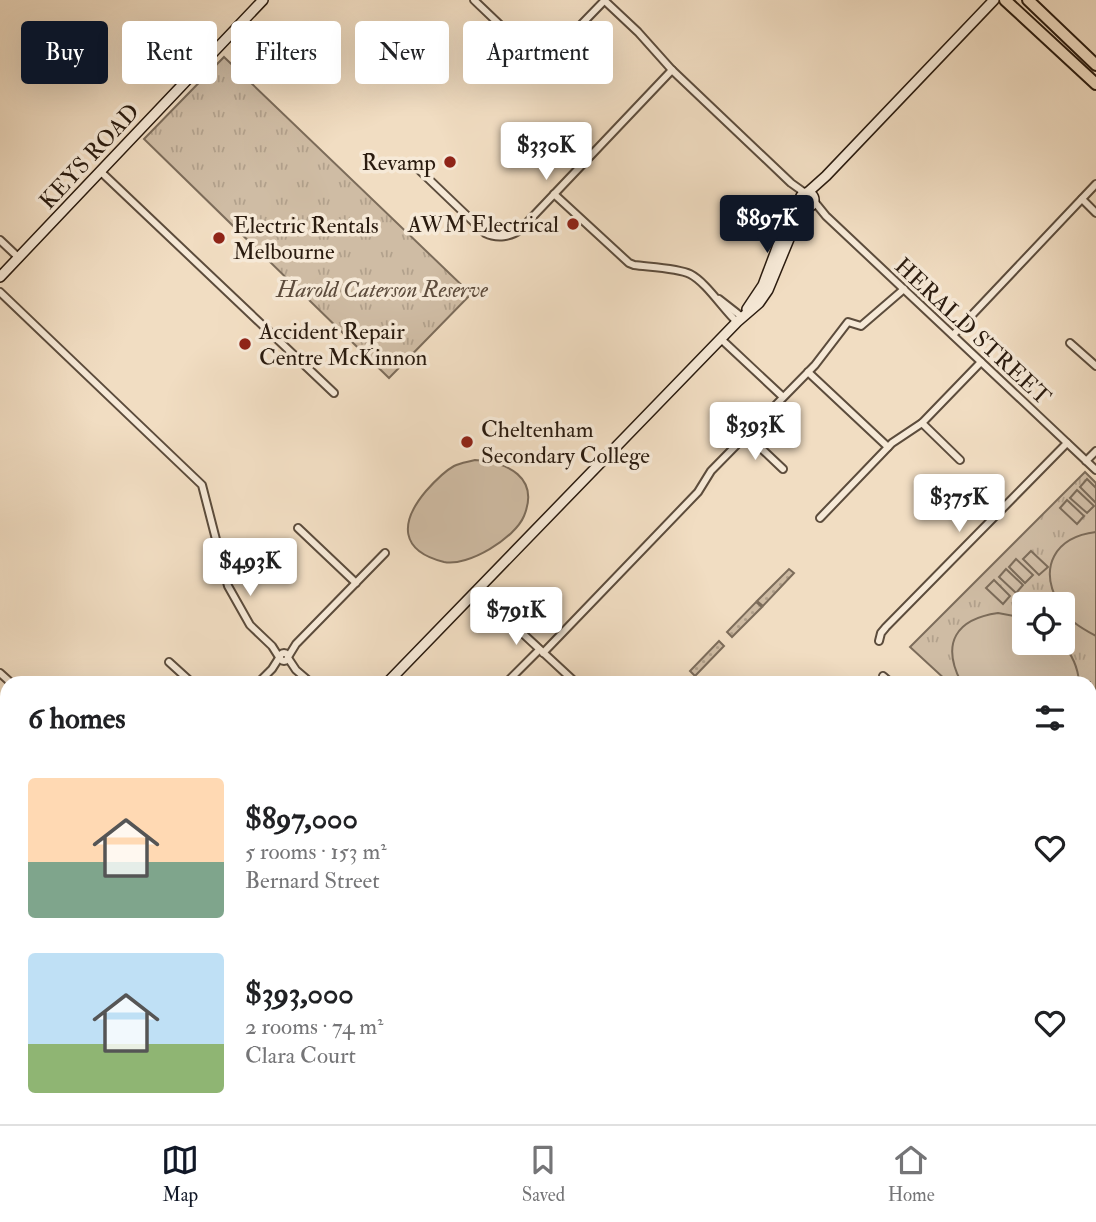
<!DOCTYPE html>
<meta charset="utf-8">
<style>
body{margin:0;font-family:"IM FELL Double Pica",serif;background:#f2f2f2;color:#202124;height:100vh;display:flex;flex-direction:column;font-size:26px;white-space:nowrap}
*{box-sizing:border-box;margin:0}
p{font-size:23px;color:#757577}
.icon{flex:none;width:38px;height:38px;fill:none;stroke:currentColor;stroke-width:2;stroke-linecap:round;stroke-linejoin:round}
.map{position:relative;flex:1;overflow:hidden}
.details{position:absolute;left:0px;top:676px;width:1097px;height:450px;display:flex;flex-direction:column;background:#fff;border-radius:21px 21px 0 0;box-shadow:0 7px 28px #0002}
.details>*{flex:none}
.hud{position:absolute;left:21px;top:21px;width:700px;height:63px;display:flex;gap:14px}
.fabs{position:absolute;left:1012px;top:592px;display:grid;gap:14px}
.fabs a{display:grid;place-items:center;width:63px;height:63px;border-radius:7px;background:#fff;box-shadow:0 7px 28px #0002;font-size:35px}
.price{position:absolute;translate:-50% -60px;padding:0 16px;border-radius:7px;background:#fff;color:#222;font-size:23px;line-height:46px;filter:drop-shadow(0 2px 4px #0008)}
.price::after{content:'';position:absolute;left:50%;top:42px;width:21px;height:16px;margin-left:-10px;background:inherit;clip-path:polygon(0 0,100% 0,50% 100%)}
.price.on{background:#111827;color:#fff}
ul{padding:0;list-style:none}
li{display:flex;align-items:center;gap:21px;height:175px;padding:0 28px}
li span{display:grid;place-items:center;flex:none;width:196px;height:140px;border-radius:7px;color:#555}
li>.icon{margin-inline-start:auto}
span .icon{width:84px;height:84px;fill:#fffc;stroke-width:1}
li b{font-size:30px}
h2{display:flex;justify-content:space-between;align-items:center;height:84px;padding:0 28px;font-size:30px}
.pill{padding:0 24px;border-radius:7px;background:#fff;box-shadow:0 7px 28px #0002;font-size:24px;line-height:63px}
.pill.on{background:#111827;color:#fff}
.dock{display:flex;justify-content:space-around;align-items:center;height:98px;border-top:2px solid #e0e0e0;background:#fff;font-size:19px;color:#757577}
.dock a{display:grid;justify-items:center;gap:4px}
.dock .on{color:#111827}
.map>svg:first-child{display:block}
.grass{fill:url(#grass-dots);stroke:#7c6c5a;stroke-width:2}
.park{fill:url(#park-tufts);stroke:#7c6c5a;stroke-width:2;fill-rule:evenodd}
.pitch{fill:#cfbca4;stroke:#7c6c5a;stroke-width:2}
.lines{fill:none;stroke-linecap:round;stroke-linejoin:round}
.street-casing{stroke:#5c4c3c;stroke-width:10}
.secondary-casing{stroke:#2a1b0f;stroke-width:12}
.highway-casing{stroke:#2a1b0f;stroke-width:14}
.street{stroke:#f6e9d7;stroke-width:6}
.secondary{stroke:#f6e9d7;stroke-width:9}
.highway{stroke:#f1ddc2;stroke-width:10}
.poi-dot{fill:#8f2418;stroke:#f6e9d7;stroke-width:2.5}
.labels{text-anchor:middle;stroke-width:7;stroke-linejoin:round;paint-order:stroke}
.street-label{font-size:23px;fill:#2a1b0f;stroke:#f6e9d7}
.poi-label{font-size:23px;fill:#2a1b0f;stroke:#f6e9d7;text-anchor:start}
.park-label{font-size:23px;font-style:italic;fill:#5c4b3c;stroke:#f6e9d7}
</style>
<div class="map">
<svg width="1096" height="1124" viewBox="0 0 1096 1124">
<defs>
<pattern id="grass-dots" width="8" height="8" patternUnits="userSpaceOnUse" patternTransform="scale(1.75)"><rect width="8" height="8" fill="#cfbca4"/><path d="M2 2h.1M6 6h.1" fill="none" stroke="#b2a18c" stroke-width="1.8" stroke-linecap="round"/></pattern>
<pattern id="park-tufts" width="24" height="20" patternUnits="userSpaceOnUse" patternTransform="scale(1.75)"><rect width="24" height="20" fill="#cfbca4"/><path d="M3 7l-1-3M5 7V3M7 7l1-3M15 17l-1-3M17 17v-4M19 17l1-3" fill="none" stroke="#b2a18c"/></pattern>
</defs>
<rect width="100%" height="100%" fill="#f1ddc2"/>
<filter id="stains"><feTurbulence type="fractalNoise" baseFrequency=".00286" numOctaves="4"/><feColorMatrix values="0 0 0 0 .2 0 0 0 0 .09 0 0 0 0 .02 0 0 0 .5 -.17"/></filter>
<radialGradient id="worn" r=".72"><stop offset=".6" stop-color="#630" stop-opacity="0"/><stop offset="1" stop-color="#630" stop-opacity=".3"/></radialGradient>
<g class="grass">
<polygon points="789,569 794,573 763,606 757,601"/>
<polygon points="756,602 762,607 732,637 727,632"/>
<polygon points="719,641 724,646 695,676 690,671"/>
</g>
<g class="park">
<polygon points="224,57 471,294 389,378 144,139"/>
<path d="M1085,472l11,11v283l-6,6v-90h-142l-38,-35zM1024,604h38v38h-38z"/>
</g>
<g class="pitch">
<path d="M475,460c32,2 65,17 49,56 -9,22 -56,51 -80,46 -44,-11 -45,-39 -18,-71 8,-9 17,-19 28,-25 6,-3 14,-4 21,-6z"/>
<polygon points="1087,479 1096,488 1096,503 1080,487"/>
<polygon points="1077,490 1094,506 1087,513 1070,498"/>
<polygon points="1067,500 1084,516 1077,524 1060,508"/>
<path d="M1096,532v104c-13,-7 -32,-17 -34,-32h-3c-21,-37 -4,-67 37,-72z"/>
<polygon points="1031,551 1048,567 1039,575 1023,559"/>
<polygon points="1016,559 1033,575 1025,583 1009,567"/>
<polygon points="1006,569 1023,585 1016,593 999,577"/>
<polygon points="994,580 1010,596 1003,604 986,588"/>
<path d="M998,613l26,5v24h37c10,11 17,26 18,40h-118c-20,-39 -5,-63 37,-69z"/>
</g>
<g class="lines">
<defs>
<g id="street">
<polyline points="474,0 542,65 605,0"/>
<polyline points="604,0 638,32 672,70 791,183 805,193"/>
<path d="M413,164l72,69c12,6 26,4 36,-4l151,-159"/>
<polyline points="100,171 334,393"/>
<path d="M554,194l75,69 5,2c15,2 44,3 56,9 16,8 33,35 47,48"/>
<polyline points="1082,199 1096,213"/>
<polyline points="813,200 826,216 1096,470"/>
<polyline points="0,240 19,258"/>
<polyline points="0,292 202,485 228,586 250,625 272,646 279,657"/>
<polyline points="719,299 742,317"/>
<polyline points="953,335 1096,184"/>
<polyline points="721,339 783,397"/>
<polyline points="1070,343 1096,366"/>
<polyline points="808,372 888,447"/>
<polyline points="922,423 960,460"/>
<polyline points="746,434 783,469"/>
<polyline points="1086,461 1096,451"/>
<polyline points="820,518 892,443 922,423 981,362"/>
<polyline points="298,528 356,583"/>
<polyline points="477,591 575,682"/>
<polyline points="879,641 881,633 886,627 1067,443"/>
<circle cx="284" cy="657" r="4"/>
<polyline points="543,653 698,492 711,471 815,365 848,322 861,326 904,289"/>
<polyline points="288,657 296,644 385,553"/>
<polyline points="288,658 296,670 310,682"/>
<polyline points="169,662 191,682"/>
<polyline points="0,673 10,682"/>
<polyline points="883,676 890,682"/>
<polyline points="259,682 272,669 279,658"/>
<polyline points="507,682 539,650"/>
<polyline points="1090,784 1096,778"/>
<polyline points="1090,845 1096,853"/>
<polyline points="0,859 7,866"/>
<polyline points="1090,906 1096,899"/>
<polyline points="1090,1006 1096,1012"/>
<polyline points="0,1044 7,1051"/>
<polyline points="0,1099 7,1105"/>
<polyline points="20,1118 26,1124"/>
<polyline points="123,1118 130,1124"/>
<polyline points="281,1118 287,1124"/>
<polyline points="577,1118 582,1124"/>
<polyline points="1037,1118 1044,1124"/>
<polyline points="177,1124 182,1118"/>
<polyline points="421,1124 422,1118"/>
<polyline points="516,1124 521,1118"/>
<polyline points="764,1124 770,1118"/>
<polyline points="987,1124 993,1118"/>
</g>
<g id="secondary">
<polyline points="807,193 826,176 994,0"/>
<circle cx="807" cy="200" r="7"/>
<polyline points="0,277 263,0"/>
<polyline points="747,309 763,285 786,224 800,202"/>
<polyline points="388,682 737,322 759,303 768,290 794,227 807,207"/>
<polyline points="0,1076 7,1069"/>
</g>
<g id="highway">
<polyline points="1005,0 1096,84"/>
<polyline points="1028,0 1096,65"/>
</g>
</defs>
<use href="#street" class="street-casing"/>
<use href="#secondary" class="secondary-casing"/>
<use href="#highway" class="highway-casing"/>
<use href="#street" class="street"/>
<use href="#secondary" class="secondary"/>
<use href="#highway" class="highway"/>
</g>
<g class="poi-dot">
<circle cx="450" cy="162" r="7"/>
<circle cx="573" cy="224" r="7"/>
<circle cx="219" cy="238" r="7"/>
<circle cx="245" cy="344" r="7"/>
<circle cx="467" cy="442" r="7"/>
</g>
<g class="labels">
<g class="street-label">
<text transform="translate(89 156) rotate(-47)" y="8">KEYS ROAD</text>
<text transform="translate(973 331) rotate(43)" y="8">HERALD STREET</text>
</g>
<g class="poi-label">
<text x="436" y="170" text-anchor="end">Revamp</text>
<text x="559" y="232" text-anchor="end">AWM Electrical</text>
<text x="233" y="233">Electric Rentals<tspan x="233" dy="26">Melbourne</tspan></text>
<text x="259" y="339">Accident Repair<tspan x="259" dy="26">Centre McKinnon</tspan></text>
<text x="481" y="437">Cheltenham<tspan x="481" dy="26">Secondary College</tspan></text>
</g>
<g class="park-label">
<text x="382" y="297">Harold Caterson Reserve</text>
</g>
</g>
<rect width="100%" height="100%" filter="url(#stains)"/>
<rect width="100%" height="100%" fill="url(#worn)"/>
</svg>
<div class="fabs">
<a><svg class="icon" aria-label="locate" viewBox="0 0 24 24"><circle cx="12" cy="12" r="6"/><path d="M12 2v4M12 18v4M2 12h4M18 12h4"/></svg></a>
</div>
<b class="price" style="left:546px;top:182px">$330K</b>
<b class="price on" style="left:767px;top:255px">$897K</b>
<b class="price" style="left:755px;top:462px">$393K</b>
<b class="price" style="left:959px;top:534px">$375K</b>
<b class="price" style="left:250px;top:598px">$493K</b>
<b class="price" style="left:516px;top:647px">$791K</b>
<div class="hud">
<a class="pill on">Buy</a>
<a class="pill">Rent</a>
<a class="pill">Filters</a>
<a class="pill">New</a>
<a class="pill">Apartment</a>
</div>
<section class="details">
<h2>6 homes<svg class="icon" aria-label="filters" viewBox="0 0 24 24"><path d="M4 7h16M4 17h16"/><circle cx="9" cy="7" r="2"/><circle cx="15" cy="17" r="2"/></svg></h2>
<ul>
<li><span style="background:linear-gradient(#ffd9b3 60%,#7fa58c 0)"><svg class="icon" aria-label="home" viewBox="0 0 24 24"><path d="M3 11l9-7 9 7M6 9v11h12V9"/></svg></span><div><b>$897,000</b><p>5 rooms · 153 m²</p><p>Bernard Street</p></div><svg class="icon" aria-label="heart" viewBox="0 0 24 24"><path d="M12 20l-8-8c-3-5 5-10 8-4 3-6 11-1 8 4z"/></svg></li>
<li><span style="background:linear-gradient(#bfe0f5 65%,#8fb573 0)"><svg class="icon" aria-label="home" viewBox="0 0 24 24"><path d="M3 11l9-7 9 7M6 9v11h12V9"/></svg></span><div><b>$393,000</b><p>2 rooms · 74 m²</p><p>Clara Court</p></div><svg class="icon" aria-label="heart" viewBox="0 0 24 24"><path d="M12 20l-8-8c-3-5 5-10 8-4 3-6 11-1 8 4z"/></svg></li>
</ul>
</section>
</div>
<nav class="dock">
<a class="on"><svg class="icon" aria-label="map" viewBox="0 0 24 24"><path d="M3 6l6-2 6 2 6-2v14l-6 2-6-2-6 2zM9 4v14M15 6v14"/></svg>Map</a>
<a><svg class="icon" aria-label="saved" viewBox="0 0 24 24"><path d="M7 4h10v16l-5-4-5 4z"/></svg>Saved</a>
<a><svg class="icon" aria-label="home" viewBox="0 0 24 24"><path d="M3 11l9-7 9 7M6 9v11h12V9"/></svg>Home</a>
</nav>
